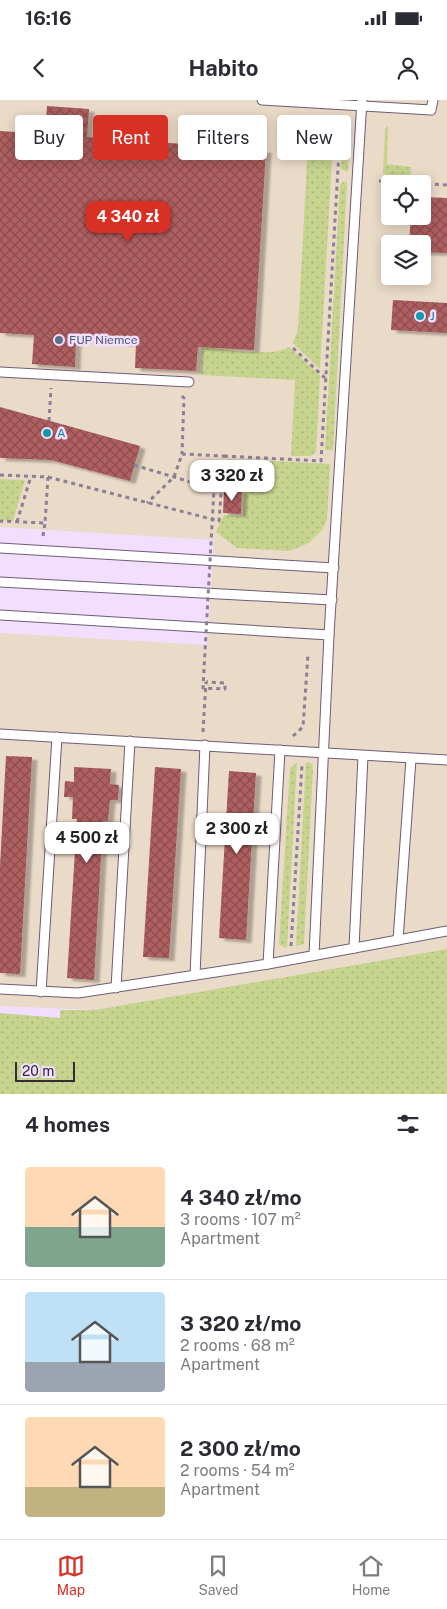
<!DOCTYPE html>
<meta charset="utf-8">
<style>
body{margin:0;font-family:"Public Sans",sans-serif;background:#f2f2f3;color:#2b2b33;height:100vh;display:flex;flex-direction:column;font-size:19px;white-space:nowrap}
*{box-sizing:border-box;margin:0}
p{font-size:16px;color:#7c7c81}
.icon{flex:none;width:28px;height:28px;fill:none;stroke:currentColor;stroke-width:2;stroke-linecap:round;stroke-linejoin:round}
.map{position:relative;height:994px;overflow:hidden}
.details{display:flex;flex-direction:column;background:#fff;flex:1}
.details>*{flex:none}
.guide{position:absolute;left:15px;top:15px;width:418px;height:45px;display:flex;gap:10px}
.tools{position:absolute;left:381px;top:75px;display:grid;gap:10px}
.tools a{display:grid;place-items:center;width:50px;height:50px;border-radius:5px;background:#fff;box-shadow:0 2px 12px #0003;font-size:25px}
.scale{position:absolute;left:15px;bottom:12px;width:60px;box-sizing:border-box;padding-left:5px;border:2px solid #332c38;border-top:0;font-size:14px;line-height:18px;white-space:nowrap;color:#332c38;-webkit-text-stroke:4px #f2deff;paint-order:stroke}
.price{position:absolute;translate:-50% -42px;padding:0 11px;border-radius:10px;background:#fff;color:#222;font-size:16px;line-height:32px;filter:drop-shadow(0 1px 2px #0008)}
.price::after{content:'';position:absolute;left:50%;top:30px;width:15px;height:11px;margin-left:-8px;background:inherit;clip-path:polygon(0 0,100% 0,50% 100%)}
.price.current{background:#d93025;color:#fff}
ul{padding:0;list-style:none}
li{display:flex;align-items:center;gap:15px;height:125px;padding:0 25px}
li+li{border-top:1px solid #e1e1e2}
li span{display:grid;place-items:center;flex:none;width:140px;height:100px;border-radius:5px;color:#555}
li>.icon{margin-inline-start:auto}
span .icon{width:60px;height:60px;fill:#fffc;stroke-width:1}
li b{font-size:21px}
h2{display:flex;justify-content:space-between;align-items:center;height:60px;padding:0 25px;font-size:21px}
.tag{padding:0 18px;border-radius:5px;background:#fff;box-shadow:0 2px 12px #0003;font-size:18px;line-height:45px}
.tag.current{background:#d93025;color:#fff}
.status{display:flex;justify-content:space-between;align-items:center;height:35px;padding:0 25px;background:#fff;direction:ltr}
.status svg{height:14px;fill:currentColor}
header{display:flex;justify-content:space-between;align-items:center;height:65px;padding:0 25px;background:#fff;font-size:22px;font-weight:700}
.dock{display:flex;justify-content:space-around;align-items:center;height:70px;border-top:1px solid #e1e1e2;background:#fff;font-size:14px;color:#7c7c81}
.dock a{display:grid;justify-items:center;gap:2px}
.dock .current{color:#d93025}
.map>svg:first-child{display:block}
.commercial{fill:#eadac8;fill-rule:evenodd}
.grass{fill:url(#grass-dots)}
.building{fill:url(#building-cross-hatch);filter:url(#shadow)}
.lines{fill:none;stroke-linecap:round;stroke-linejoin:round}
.service-casing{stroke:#6e5c78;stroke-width:11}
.path{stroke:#8c7f94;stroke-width:3;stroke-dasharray:4 4;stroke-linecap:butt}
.service{stroke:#fff;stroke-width:9}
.path-bridge{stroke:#8c7f94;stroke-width:3;stroke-dasharray:4 4;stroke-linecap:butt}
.culture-dot{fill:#0f9aa8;stroke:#f2deff;stroke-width:2}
.service-dot{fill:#5c6f8a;stroke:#f2deff;stroke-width:2}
.labels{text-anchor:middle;stroke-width:5;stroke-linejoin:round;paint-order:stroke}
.culture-label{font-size:12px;fill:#0d838f;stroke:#f2deff;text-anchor:start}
.service-label{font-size:12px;fill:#4e5e75;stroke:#f2deff;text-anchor:start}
</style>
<div class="status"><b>16:16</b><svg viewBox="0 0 49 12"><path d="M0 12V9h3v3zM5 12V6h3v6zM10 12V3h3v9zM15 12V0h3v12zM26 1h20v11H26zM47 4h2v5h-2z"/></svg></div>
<header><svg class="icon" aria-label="back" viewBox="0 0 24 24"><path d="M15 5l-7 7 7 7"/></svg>Habito<svg class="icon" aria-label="person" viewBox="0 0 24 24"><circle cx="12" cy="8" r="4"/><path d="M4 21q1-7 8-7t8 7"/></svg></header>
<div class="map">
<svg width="447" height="994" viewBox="0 0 447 994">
<defs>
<pattern id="grass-dots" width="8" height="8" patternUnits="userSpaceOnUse" patternTransform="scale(1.25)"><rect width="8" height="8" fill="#c6d48e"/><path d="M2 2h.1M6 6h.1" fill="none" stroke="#abb67b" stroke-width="1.8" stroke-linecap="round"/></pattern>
<pattern id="building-cross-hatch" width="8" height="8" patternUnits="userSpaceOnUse" patternTransform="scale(1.25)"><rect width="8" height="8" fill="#ae5e5f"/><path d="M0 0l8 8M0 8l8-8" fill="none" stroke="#8e4e4f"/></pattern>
<filter id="shadow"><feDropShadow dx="5.5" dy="3" stdDeviation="1" flood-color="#0004"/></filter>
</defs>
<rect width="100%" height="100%" fill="#f2deff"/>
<path class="commercial" d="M0,0h447v849l-352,61 -95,-4v-373l207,12 7,-105 -214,-13zM390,84h32v32h-32zM390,144h32v32h-32z"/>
<g class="grass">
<path d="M330,25h4l-14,244 -27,-26 5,-14 10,-184c3,-13 9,-18 22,-20z"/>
<polygon points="388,27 387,64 411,67 410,78 389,78 383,72 385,28"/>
<polygon points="343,31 349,41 348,72 341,69"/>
<polygon points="343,82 347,82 333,350 325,350 340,85"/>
<polygon points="389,83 394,84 390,84 390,100 381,100 382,88"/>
<path d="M202,247c21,2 70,11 87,0l31,28 -4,77 -5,4h-20l4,-76 -94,-5z"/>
<polygon points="227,359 330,364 327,420 322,430 309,443 290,451 237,448 216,432 224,415 243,416 244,390 224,389"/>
<polygon points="0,379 25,380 13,421 0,420"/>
<polygon points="297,662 287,847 285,848 279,844 290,668"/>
<polygon points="306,662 311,663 313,668 304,844 296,846"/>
<polygon points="447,849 447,994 0,994 0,913 60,918 60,910 95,910"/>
</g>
<g class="building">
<polygon points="47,6 89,9 87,37 266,50 254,250 198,247 196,271 135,268 136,244 76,238 75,267 32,264 34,235 0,233 0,31 45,34"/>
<polygon points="422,97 447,98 447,153 422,152 422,144 409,144 411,116 422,116"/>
<polygon points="393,200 447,203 447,233 391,230"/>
<polygon points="0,307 140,346 130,381 51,360 0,358"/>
<polygon points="224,390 242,391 241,414 223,413"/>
<polygon points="6,656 32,657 20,874 0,873 0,766"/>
<polygon points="74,667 111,669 110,684 119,685 118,700 110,700 108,721 103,721 94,880 67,878 77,719 72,719 73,697 64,697 65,681 74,682"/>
<polygon points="155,667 181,669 169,858 143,857"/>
<polygon points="229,671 256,673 246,840 219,838"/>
</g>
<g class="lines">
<defs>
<g id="service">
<polyline points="262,0 431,10 433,0"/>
<polyline points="0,272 189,282"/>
<polyline points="0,448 334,468"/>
<polyline points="0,482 332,500"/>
<polyline points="0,515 329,535"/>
<polyline points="0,634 447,660"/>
<polyline points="398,840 411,659"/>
<polyline points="354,848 363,656"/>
<polyline points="314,855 329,535 362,0"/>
<polyline points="268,864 280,650"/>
<polyline points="195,875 205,645"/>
<polyline points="116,888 130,641"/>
<polyline points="0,889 78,893 268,864 447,831"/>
<polyline points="41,892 57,637"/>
</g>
</defs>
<use href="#service" class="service-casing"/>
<g class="path">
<polyline points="379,81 447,85"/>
<polyline points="293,248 325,278"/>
<polyline points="182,296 184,298 182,354"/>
<polyline points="49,321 51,288"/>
<polyline points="224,356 321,361 341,17"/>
<polyline points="0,375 48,377 45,423 0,421"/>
<polyline points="48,377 219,421 224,356 182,354 174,377 147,403"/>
<polyline points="210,383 222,383"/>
<polyline points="17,422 31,376"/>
<polyline points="43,436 45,423"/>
<polyline points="203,632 206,582"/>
<polyline points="293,636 303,627 308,554"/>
<polyline points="291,846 302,665"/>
</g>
<use href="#service" class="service"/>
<g class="path-bridge">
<polyline points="134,365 214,389 203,588 225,589 225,583 206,582"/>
<polyline points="210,383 211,364 216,364 214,389"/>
</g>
</g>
<g class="culture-dot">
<circle cx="420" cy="216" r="5"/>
<circle cx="47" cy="333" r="5"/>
</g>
<circle class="service-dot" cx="59" cy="240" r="5"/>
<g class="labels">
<g class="culture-label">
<text x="430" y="220">J</text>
<text x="57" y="337">A</text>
</g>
<g class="service-label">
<text x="69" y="244">FUP Niemce</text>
</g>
</g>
</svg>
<div class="tools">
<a><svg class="icon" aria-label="locate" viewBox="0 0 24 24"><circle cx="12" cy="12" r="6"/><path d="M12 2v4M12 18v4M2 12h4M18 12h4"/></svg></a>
<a><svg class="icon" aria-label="layers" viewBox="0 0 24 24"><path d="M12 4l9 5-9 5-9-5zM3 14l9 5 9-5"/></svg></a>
</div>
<div class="scale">20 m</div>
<b class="price current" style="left:128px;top:143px">4 340 zł</b>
<b class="price" style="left:232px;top:402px">3 320 zł</b>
<b class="price" style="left:237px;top:755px">2 300 zł</b>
<b class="price" style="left:87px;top:764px">4 500 zł</b>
<div class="guide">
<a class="tag">Buy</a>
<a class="tag current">Rent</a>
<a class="tag">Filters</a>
<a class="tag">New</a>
</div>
</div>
<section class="details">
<h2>4 homes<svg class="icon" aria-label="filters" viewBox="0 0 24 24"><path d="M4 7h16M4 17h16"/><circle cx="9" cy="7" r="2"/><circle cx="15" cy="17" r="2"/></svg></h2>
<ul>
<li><span style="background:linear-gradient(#ffd9b3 60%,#7fa58c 0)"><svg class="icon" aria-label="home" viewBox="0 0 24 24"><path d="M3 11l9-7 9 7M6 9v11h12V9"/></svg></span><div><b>4 340 zł/mo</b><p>3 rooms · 107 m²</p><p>Apartment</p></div></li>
<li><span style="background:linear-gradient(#bfe0f5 70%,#9aa5b1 0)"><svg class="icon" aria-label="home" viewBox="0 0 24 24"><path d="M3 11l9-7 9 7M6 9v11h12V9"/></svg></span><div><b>3 320 zł/mo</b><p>2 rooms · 68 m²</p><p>Apartment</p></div></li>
<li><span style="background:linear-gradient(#ffd9b3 70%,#c2b280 0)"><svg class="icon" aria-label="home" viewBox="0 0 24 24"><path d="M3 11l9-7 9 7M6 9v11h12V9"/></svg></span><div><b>2 300 zł/mo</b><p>2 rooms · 54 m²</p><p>Apartment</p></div></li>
</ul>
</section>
<nav class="dock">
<a class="current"><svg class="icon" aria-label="map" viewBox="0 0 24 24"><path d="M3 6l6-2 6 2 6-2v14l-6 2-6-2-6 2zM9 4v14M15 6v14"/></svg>Map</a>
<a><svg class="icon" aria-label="saved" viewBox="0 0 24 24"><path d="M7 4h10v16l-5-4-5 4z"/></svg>Saved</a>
<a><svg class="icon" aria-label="home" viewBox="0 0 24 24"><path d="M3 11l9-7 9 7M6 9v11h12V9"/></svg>Home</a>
</nav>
